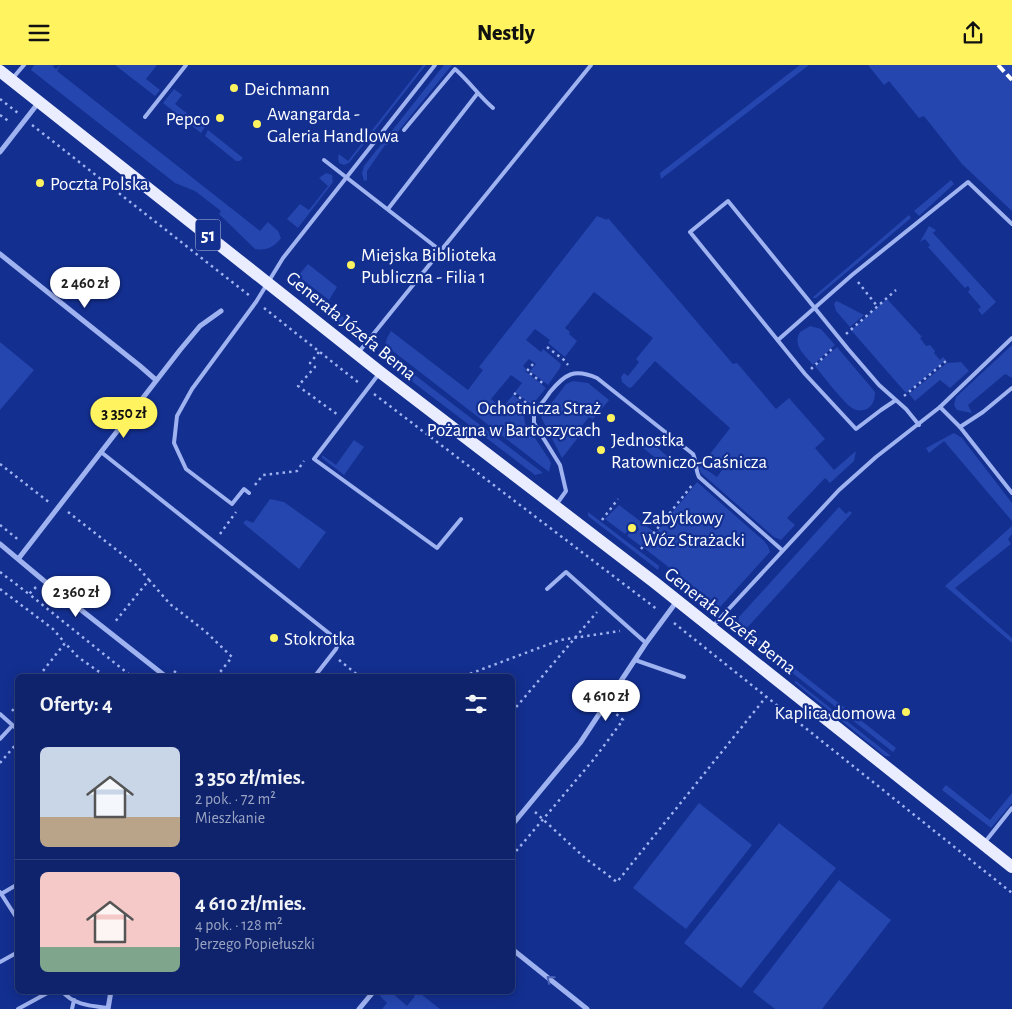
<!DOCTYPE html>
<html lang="pl">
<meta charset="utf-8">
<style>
body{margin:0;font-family:"Alegreya Sans",sans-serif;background:#1c2f74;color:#f1f3f6;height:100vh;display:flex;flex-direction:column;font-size:19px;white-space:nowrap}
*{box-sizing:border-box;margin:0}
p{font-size:16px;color:#9ba4c2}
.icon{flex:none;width:28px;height:28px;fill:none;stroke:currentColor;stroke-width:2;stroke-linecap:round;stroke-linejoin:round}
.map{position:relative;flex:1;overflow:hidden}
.panel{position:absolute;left:15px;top:609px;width:500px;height:320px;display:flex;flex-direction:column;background:#0e236c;border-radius:8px;box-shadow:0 2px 12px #0003,0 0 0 1px #2e407f}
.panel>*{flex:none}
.price{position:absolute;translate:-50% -42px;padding:0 11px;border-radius:18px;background:#fff;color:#222;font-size:16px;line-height:32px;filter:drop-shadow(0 1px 2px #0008)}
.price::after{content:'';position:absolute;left:50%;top:30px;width:15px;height:11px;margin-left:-8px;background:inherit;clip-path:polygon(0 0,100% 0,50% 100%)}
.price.active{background:#fff460;color:#111}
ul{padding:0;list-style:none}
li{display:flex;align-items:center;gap:15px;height:125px;padding:0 25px}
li+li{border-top:1px solid #2e407f}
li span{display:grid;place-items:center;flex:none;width:140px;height:100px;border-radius:8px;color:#555}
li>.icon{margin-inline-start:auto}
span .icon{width:60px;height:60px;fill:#fffc;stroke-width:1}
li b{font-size:21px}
h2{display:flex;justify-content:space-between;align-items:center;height:60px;padding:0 25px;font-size:21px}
header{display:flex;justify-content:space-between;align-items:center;height:65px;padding:0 25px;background:#fff460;color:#111;font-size:22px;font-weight:800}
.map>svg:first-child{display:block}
.green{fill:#2546af}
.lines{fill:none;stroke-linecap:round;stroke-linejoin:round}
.path{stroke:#a0b3f1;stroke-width:2.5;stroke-dasharray:2.5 4;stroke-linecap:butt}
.lane{stroke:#a0b3f1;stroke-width:4}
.street{stroke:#a0b3f1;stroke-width:5}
.primary{stroke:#eaedff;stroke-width:12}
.rail{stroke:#fff;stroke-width:4;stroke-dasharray:9 4;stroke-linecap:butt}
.oneway{stroke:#4b64b7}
.poi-dot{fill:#fff460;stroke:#132f90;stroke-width:2}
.labels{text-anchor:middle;stroke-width:4.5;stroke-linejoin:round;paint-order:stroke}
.shield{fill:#132f90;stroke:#b8c1de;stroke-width:1}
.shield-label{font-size:18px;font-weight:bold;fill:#fff}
.poi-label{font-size:19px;fill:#fff;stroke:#132f90;text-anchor:start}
.street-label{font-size:19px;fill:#fff;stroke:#132f90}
</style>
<header><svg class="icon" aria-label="menu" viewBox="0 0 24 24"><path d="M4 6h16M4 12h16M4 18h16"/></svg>Nestly<svg class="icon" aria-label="share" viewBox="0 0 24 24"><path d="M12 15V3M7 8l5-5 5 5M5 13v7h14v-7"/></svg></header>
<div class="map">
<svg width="1012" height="944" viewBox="0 0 1012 944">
<rect width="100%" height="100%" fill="#132f90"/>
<g class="green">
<path d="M34,0h20l-1,2 3,2 5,-4 -4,6 203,160 8,-9 10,9 3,7c-7,9 -14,13 -26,11l-36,-35 2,-3 -26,-20 -20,-8 -144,-113z"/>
<polygon points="115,0 157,0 146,14 160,25 155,31"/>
<polygon points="423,0 426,0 349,98 344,100 339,98 338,93 339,89 348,96"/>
<polygon points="444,0 452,0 387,80 385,80 367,106 367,115 364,116 362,108 364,101"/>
<polygon points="800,0 809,0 661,114 660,108"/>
<polygon points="868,0 1012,0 1012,146 962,99 924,51 919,53 889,16 884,20"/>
<polygon points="174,24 182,30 175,39 205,62 201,68 163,38"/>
<polygon points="208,65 243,93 240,96 236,96 205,71"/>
<polygon points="326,108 332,110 333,117 298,163 287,154 300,139 309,145 328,121 319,113"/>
<polygon points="951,115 954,119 919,151 914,146"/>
<polygon points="909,150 911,153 816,233 812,233"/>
<polygon points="597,151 607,155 608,153 733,299 737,298 776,344 789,333 825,374 815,383 834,405 856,386 854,396 830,418 825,413 787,453 795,460 781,475 774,472 701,408 699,403 701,401 717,412 725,401 710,389 730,363 655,296 632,322 629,323 622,317 621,312 624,308 628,311 639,297 636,294 653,273 594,227 565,263 570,267 569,269 577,276 565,292 548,278 550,275 535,264 526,275 541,287 543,284 561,299 560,303 548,320 530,306 536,299 529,294 523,301 526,304 525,306 546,323 532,340 515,327 522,318 511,310 491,334 502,343 513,330 530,343 524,352 525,358 549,394 551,398 549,407 385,280 387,273 391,266 468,325 483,305 479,302"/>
<polygon points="929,161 936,165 933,168 996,237 982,250 978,245 981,242 968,227 970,224 968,221 965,223 928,182 930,180 925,174 920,177"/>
<polygon points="308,199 337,222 329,235 298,211"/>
<polygon points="292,212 357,263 347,262 339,258 300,227"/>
<polygon points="887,234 922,272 920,273 926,281 930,280 935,286 934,288 940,295 943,292 946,295 906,328 851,265"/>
<polygon points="836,236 839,237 864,250 850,262 836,246 834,239"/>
<path d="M810,261l11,3 14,16 -22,20c-8,-10 -21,-19 -13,-33z"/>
<polygon points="0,277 34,305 0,345"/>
<polygon points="1012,280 1012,313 1005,309 968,340 972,348 957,345 954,340 956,332"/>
<path d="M837,282l38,45c0,8 -2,13 -8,17 -5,2 -11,2 -15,-1 -10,-7 -28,-31 -37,-42z"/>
<polygon points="384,285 403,301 543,408 535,410 397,305 389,297"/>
<polygon points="961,297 969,306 950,323 940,315 915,336 909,329 947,298"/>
<polygon points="573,316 588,318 609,335 593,354 589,352 581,362 584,365 562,393 541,352 566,319"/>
<polygon points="954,368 962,373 1012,438 1012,456 944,376 929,388 926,383"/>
<polygon points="643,370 668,392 663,399 637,378"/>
<polygon points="354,375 364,382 344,410 322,393 322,390 336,400"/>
<polygon points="697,417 764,476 768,481 770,487 720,542 644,483"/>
<polygon points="270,434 284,437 326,467 299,504 243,458 246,455 253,458"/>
<polygon points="619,440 653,466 641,481 627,471 631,466 635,469 639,464 630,457 626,462 629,464 625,469 605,454"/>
<polygon points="839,442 846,449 849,446 852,448 746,564 780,592 776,595 740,565 738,559 739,552"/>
<polygon points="588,447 659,501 658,505 588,451"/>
<polygon points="1012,461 1012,469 1008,474 1011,479 955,523 1012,573 1012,578 945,521"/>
<polygon points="789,599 896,683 893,687 786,603"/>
<polygon points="796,616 891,691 885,691 794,617"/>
<polygon points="946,720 990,755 1012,728 1012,738 991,763 942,725"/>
<polygon points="699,738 752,780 686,864 633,823"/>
<polygon points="779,758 836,803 741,923 684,878"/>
<polygon points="839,815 891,855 822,944 775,944 753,927"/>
<polygon points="384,926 390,926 407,941 415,931 409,926 417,926 440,944 382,944 387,938 380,931"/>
</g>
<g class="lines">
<g class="path">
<polyline points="0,34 18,48"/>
<polyline points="0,50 10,57"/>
<polyline points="32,60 250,231"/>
<polyline points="858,217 877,241"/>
<polyline points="264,243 359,318"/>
<polyline points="846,269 896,225"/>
<polyline points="547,282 564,295 568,300"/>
<polyline points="319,287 310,298 315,302 298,321 338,350"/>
<polyline points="533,299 527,306 545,320"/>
<polyline points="811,304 834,282"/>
<polyline points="514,328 529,340"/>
<polyline points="374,329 658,545"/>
<polyline points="904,331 946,296"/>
<polyline points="0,399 50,438"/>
<polyline points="255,420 263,410 297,406 304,396"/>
<polyline points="68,447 136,500 149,515 114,558"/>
<polyline points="602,455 618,434"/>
<polyline points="0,460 20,476"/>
<polyline points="220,469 236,447"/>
<polyline points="641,484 693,419"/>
<polyline points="0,507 29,529"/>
<polyline points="149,515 170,539 205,566 232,592 217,611"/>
<polyline points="36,522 29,529 131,611"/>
<polyline points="0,524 53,564 65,578"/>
<polyline points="674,558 1012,828"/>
<polyline points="339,595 359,611"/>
<polyline points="174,606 180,611"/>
<polyline points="39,611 65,578 78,592 105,611"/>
<polyline points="464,611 560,575 620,566"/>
<polyline points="12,646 18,639"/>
<polyline points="512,647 597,547"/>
<polyline points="0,698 17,678"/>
<polyline points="535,747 585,793 617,817 766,632"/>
<polyline points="512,791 594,694 623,655 614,647"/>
</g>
<g class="lane">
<polyline points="12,14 24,0"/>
<polyline points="145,52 186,0"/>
<path d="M404,65l51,-61c14,12 24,27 38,39"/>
<polyline points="324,95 441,186"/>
<polyline points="388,144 477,29"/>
<polyline points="778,275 852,210 968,117 1012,159"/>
<polyline points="358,288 591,0"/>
<polyline points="378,310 314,394 437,483 461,454"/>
<polyline points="896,335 881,345 856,364 805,309 690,167 728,136 848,284 879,320 906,344 919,360"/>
<polyline points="940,342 1012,273"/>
<polyline points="960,362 1012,428"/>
<polyline points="101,387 335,573 338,579 336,584 315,611"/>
<polyline points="249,428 244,424 232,439 186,404 174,378 177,351 192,324 256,237 283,193 435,0"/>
<path d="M556,440l10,-14 -6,-26 -26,-42v-8c4,-8 11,-15 16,-23 15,-18 24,-24 47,-14l96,76c4,8 2,15 6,23l83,73"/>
<polyline points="547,524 566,507 646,578"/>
<polyline points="713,561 839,425 876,392 940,342 960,362 983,347 1012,323"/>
<polyline points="635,595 684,612"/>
<polyline points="0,649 18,665"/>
<polyline points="0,674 12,661"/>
<polyline points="985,777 1012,743"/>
<polyline points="0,827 18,855"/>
<polyline points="1,829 18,819"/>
<polyline points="0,897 18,887"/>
<path d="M62,926c11,14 30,15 46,17"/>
<polyline points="18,944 51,926"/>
<polyline points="72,944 74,935"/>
</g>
<g class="street">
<polyline points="0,87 39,37"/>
<polyline points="0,189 140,301 156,315"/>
<polyline points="0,479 43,515 165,611"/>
<polyline points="19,493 180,285 200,261 221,246"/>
<polyline points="512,760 580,678 646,578 677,536"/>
<polyline points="512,884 587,944"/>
<polyline points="108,944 111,926"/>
<polyline points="359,944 374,926"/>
</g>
<polyline class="primary" points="0,6 380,307 654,517 1012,802"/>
<polyline class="rail" points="998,0 1012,15"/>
</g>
<defs><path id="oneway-chevron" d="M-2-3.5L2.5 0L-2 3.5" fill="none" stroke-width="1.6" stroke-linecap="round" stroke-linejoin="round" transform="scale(1.25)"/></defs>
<use class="oneway" href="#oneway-chevron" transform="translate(550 914) rotate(-141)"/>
<g class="poi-dot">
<circle cx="234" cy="23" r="5"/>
<circle cx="220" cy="53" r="5"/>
<circle cx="257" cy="59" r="5"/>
<circle cx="40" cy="118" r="5"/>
<circle cx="351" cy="200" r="5"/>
<circle cx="611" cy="353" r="5"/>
<circle cx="601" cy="385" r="5"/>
<circle cx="632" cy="463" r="5"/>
<circle cx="274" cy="573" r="5"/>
<circle cx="906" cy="647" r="5"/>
</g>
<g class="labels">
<rect class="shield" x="195.5" y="154.5" width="25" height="31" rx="4"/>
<g class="shield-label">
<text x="208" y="176">51</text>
</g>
<g class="poi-label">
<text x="244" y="30">Deichmann</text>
<text x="267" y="55">Awangarda -<tspan x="267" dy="22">Galeria Handlowa</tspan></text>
<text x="210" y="60" text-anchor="end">Pepco</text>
<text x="50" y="125">Poczta Polska</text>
<text x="361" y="196">Miejska Biblioteka<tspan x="361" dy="22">Publiczna - Filia 1</tspan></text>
<text x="601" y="349" text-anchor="end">Ochotnicza Straż<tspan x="601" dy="22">Pożarna w Bartoszycach</tspan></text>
<text x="611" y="381">Jednostka<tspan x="611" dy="22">Ratowniczo-Gaśnicza</tspan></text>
<text x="642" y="459">Zabytkowy<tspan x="642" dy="22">Wóz Strażacki</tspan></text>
<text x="284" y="580">Stokrotka</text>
<text x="896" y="654" text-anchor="end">Kaplica domowa</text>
</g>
<g class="street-label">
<text transform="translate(352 260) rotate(39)" y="7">Generała Józefa Bema</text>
<text transform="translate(731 555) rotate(38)" y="7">Generała Józefa Bema</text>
</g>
</g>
</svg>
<b class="price" style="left:85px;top:244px">2 460 zł</b>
<b class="price active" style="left:124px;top:374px">3 350 zł</b>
<b class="price" style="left:76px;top:553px">2 360 zł</b>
<b class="price" style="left:606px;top:657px">4 610 zł</b>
<section class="panel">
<h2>Oferty: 4<svg class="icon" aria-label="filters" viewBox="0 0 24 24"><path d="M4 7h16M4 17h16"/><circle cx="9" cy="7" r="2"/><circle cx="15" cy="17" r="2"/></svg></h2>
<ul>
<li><span style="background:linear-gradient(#c9d6e8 70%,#b9a48a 0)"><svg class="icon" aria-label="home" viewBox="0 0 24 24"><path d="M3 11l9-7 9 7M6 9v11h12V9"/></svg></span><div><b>3 350 zł/mies.</b><p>2 pok. · 72 m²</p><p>Mieszkanie</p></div></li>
<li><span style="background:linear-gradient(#f6c9c9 75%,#7fa58c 0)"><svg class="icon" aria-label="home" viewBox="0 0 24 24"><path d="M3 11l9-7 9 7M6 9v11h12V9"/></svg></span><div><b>4 610 zł/mies.</b><p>4 pok. · 128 m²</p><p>Jerzego Popiełuszki</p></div></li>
</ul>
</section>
</div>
